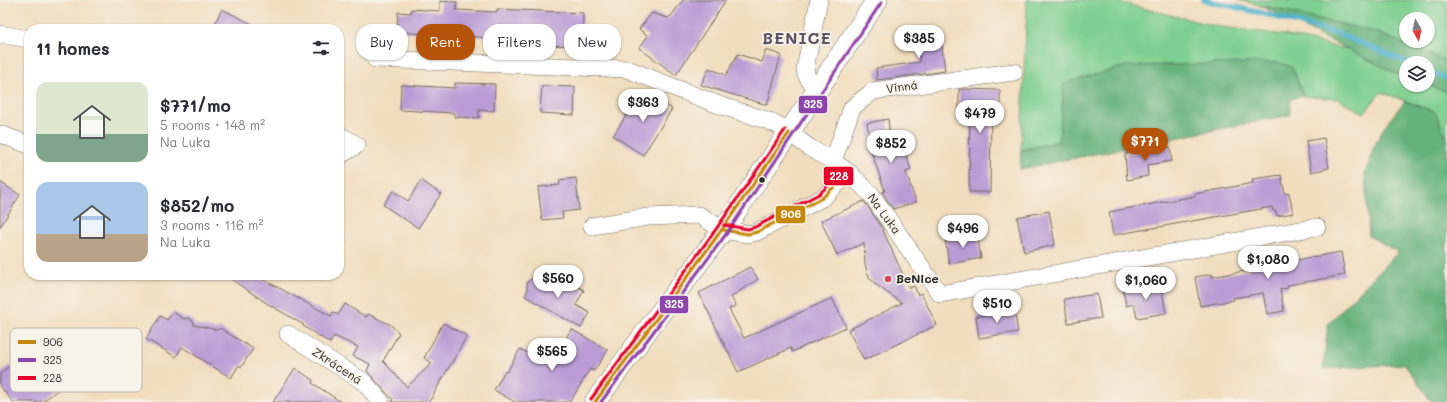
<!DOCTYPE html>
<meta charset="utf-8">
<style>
body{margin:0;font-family:Mali,sans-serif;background:#f7f7f7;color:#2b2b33;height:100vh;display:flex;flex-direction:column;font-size:15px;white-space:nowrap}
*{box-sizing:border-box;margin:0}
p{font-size:13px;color:#7c7c81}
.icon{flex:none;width:22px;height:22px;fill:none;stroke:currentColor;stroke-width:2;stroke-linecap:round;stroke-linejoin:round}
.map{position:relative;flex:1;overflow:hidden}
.sheet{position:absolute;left:24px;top:24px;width:320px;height:256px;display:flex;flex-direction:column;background:#fff;border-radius:16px;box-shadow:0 1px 3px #0004}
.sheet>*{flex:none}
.guide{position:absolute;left:356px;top:24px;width:380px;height:36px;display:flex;gap:8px}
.needle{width:26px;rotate:171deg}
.controls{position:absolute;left:1399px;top:12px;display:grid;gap:8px}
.controls a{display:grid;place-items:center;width:36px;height:36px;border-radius:50%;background:#fff;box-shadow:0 1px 3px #0004;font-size:20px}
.price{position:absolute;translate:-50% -34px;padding:0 9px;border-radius:14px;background:#fff;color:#222;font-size:13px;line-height:26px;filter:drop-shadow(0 1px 2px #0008)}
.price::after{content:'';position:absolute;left:50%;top:24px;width:12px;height:9px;margin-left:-6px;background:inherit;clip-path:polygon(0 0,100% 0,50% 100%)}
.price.selected{background:#b45309;color:#fff}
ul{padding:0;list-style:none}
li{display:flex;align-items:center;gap:12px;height:100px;padding:0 12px}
li span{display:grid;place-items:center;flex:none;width:112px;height:80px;border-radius:12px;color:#555}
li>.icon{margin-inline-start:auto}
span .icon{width:48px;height:48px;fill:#fffc;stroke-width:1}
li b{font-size:17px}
h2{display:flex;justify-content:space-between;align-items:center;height:48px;padding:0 12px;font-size:17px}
.tag{padding:0 14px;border-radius:16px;background:#fff;box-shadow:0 1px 3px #0004;font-size:14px;line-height:36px}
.tag.selected{background:#b45309;color:#fff}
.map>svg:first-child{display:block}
.green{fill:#7ecf91;stroke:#547d5e;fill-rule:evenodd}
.forest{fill:#66b27b;stroke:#486e53}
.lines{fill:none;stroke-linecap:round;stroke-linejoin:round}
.stream{stroke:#4fb1ce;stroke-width:5.5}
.building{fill:#ba9bd5}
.minor-casing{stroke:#70695e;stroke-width:18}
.tertiary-casing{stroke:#70695e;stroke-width:22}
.minor{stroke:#fff;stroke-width:17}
.tertiary{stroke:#fff;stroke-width:21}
.bus-1-casing{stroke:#f7f3e8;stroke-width:6}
.bus-2-casing{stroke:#f7f3e8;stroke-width:6}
.bus-3-casing{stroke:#f7f3e8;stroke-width:6}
.bus-1{stroke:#c4870b;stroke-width:3}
.bus-2{stroke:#8e44ad;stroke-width:3}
.bus-3{stroke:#e4002b;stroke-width:3}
.bus-dot{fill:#2b2b2b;stroke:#f7f3e8;stroke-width:1.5}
.poi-dot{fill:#d1495b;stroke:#f7f3e8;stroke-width:1.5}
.labels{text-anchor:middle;stroke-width:3.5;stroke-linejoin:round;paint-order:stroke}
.street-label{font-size:12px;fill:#2b2b2b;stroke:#f7f3e8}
.poi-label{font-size:12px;font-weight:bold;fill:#2b2b2b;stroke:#f7f3e8;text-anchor:start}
.district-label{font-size:16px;font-weight:bold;letter-spacing:1px;fill:#5d5266;stroke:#f7f3e8}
.key{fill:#f7f3e8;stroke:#bab7af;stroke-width:1}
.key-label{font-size:11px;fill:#2b2b2b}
.line-badge{stroke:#f7f3e8;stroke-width:1.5}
.badge-label{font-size:11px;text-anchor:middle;font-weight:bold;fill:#fff}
</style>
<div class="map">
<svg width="1447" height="402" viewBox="0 0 1447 402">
<rect width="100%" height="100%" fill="#f7f3e8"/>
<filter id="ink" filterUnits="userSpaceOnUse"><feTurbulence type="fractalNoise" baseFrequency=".025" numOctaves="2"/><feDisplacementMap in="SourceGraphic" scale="8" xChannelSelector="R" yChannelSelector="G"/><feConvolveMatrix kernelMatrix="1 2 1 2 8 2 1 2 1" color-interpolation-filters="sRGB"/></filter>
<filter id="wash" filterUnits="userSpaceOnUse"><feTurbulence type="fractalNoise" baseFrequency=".012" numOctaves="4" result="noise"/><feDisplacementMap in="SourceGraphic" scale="16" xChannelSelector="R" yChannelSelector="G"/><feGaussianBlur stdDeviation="0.9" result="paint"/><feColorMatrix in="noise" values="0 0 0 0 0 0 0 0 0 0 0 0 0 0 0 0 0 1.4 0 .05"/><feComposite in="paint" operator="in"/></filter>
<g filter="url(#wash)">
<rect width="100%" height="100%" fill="#f1ddbe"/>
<g class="green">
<polygon points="1027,0 1110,0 1215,26 1284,35 1350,50 1406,78 1406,85 1427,85 1447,92 1447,139 1435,112 1381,92 1364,113 1338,99 1304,96 1292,67 1059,141 1021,150"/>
<path d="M1238,0h209v61l-72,-29zM1406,19h22v22h-22z"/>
</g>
<g class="forest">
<polygon points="1259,5 1375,32 1447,61 1447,92 1427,85 1428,85 1428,63 1406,63 1406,78 1405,78"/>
<polygon points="1278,62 1292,67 1304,96 1290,99 1290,115 1020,169 1021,150 1059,141 1064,83 1126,66"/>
<polygon points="1405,101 1435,112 1447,139 1447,402 1432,402 1404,364 1323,369 1328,324 1398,252 1369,236 1365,174 1373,149 1384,127"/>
</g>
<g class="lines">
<g class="stream">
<polyline points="1204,0 1261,13 1336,33 1409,63"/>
<polyline points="1428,71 1447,79"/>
</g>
</g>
<g id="blocks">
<g class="building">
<polygon points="683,0 726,0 676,75 639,48 648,36 639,29 652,13 668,18 670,16 671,16"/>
<polygon points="440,1 457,2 456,10 497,12 497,9 583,13 582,46 546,45 547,40 514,39 514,41 496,41 496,38 462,36 462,40 438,39 439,35 397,32 398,12 411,13 411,9 440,11"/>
<polygon points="222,9 262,29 212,29"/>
<polygon points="940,30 945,71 877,80 876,68 920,62 917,33"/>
<polygon points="766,50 781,55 767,105 701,85 709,68 726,75 738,54 762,62"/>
<polygon points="455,83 495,84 494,111 479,110 479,118 454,117 454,113 400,110 401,85 455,88"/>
<polygon points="542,86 575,87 574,115 540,113"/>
<polygon points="959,89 1000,90 1000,112 991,111 990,192 969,192 970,110 959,110"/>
<polygon points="645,91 672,109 643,155 613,136 634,103 637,104"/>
<polygon points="888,119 890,136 899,134 911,170 906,172 916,202 893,209 882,192 885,191 872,154 867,123"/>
<polygon points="1324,138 1329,168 1311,172 1306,141"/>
<polygon points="1170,147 1172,161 1147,165 1148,176 1127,180 1125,154"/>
<polygon points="1281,175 1285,194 1289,193 1293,213 1277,216 1276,211 1273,211 1272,207 1113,235 1109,212 1195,196 1195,194 1253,183 1252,179"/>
<polygon points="576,178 579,210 562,212 563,218 542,220 538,187 560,185 559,180"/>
<polygon points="421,180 441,194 418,228 383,205 393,191 408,201"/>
<polygon points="0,182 20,195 0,227"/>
<polygon points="864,201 881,226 909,288 914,286 918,295 921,293 937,325 864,360 848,330 902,303 875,284 869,277 865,265 864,243 837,255 821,221"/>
<polygon points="1049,211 1055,245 1024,252 1017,217"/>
<polygon points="977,234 981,258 949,264 945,239"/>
<polygon points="1341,252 1345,275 1288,285 1288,288 1280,289 1284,311 1267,314 1263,293 1233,298 1234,300 1200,306 1195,277 1212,274 1212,277 1250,270 1250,268"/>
<polygon points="750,267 758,279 731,297 736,306 729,309 744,338 832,298 846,327 792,352 791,348 738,372 699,293"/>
<polygon points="540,274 566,288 569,282 584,290 576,305 590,313 581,328 525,296 527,292 527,282"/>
<polygon points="225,275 255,275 331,316 333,312 338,315 345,304 366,317 368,314 391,325 399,333 383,361 407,387 432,363 424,358 443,323 467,336 429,402 391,402 393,400 367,371 370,364 353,356 358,347 334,336 330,343 303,326 304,325 268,304"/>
<polygon points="1147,286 1147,289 1161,286 1166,313 1137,318 1134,304 1126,306 1123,289"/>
<polygon points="1097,294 1101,318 1068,323 1064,299"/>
<polygon points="1014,309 1018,332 979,338 976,317"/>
<polygon points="173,312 184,319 188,318 193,321 194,325 218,330 220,328 253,349 241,367 239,365 231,378 182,347 176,357 146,339 160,316 167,320"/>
<polygon points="571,329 608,350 594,371 590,369 570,402 515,402 494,390 505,371 507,372 520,349 551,365"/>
<polygon points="10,365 31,392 55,373 64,385 42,402 13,402 0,386 0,374"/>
<polygon points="295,368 313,380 312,383 341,402 273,402"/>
</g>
</g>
</g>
<g filter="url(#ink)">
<use href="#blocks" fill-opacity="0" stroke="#70695e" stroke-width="1"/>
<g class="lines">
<defs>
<g id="minor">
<polyline points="0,34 29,39"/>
<polyline points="375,59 627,69 719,105 769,121 780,126 810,148 833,161 849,173 871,194 940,294 1317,227"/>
<path d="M819,90c-7,-7 -13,-11 -14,-21l14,-69"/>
<polyline points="0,134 29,145"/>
<polyline points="339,135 357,145 339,156"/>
<polyline points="833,161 852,108 873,91 1014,72"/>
<polyline points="592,226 648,217 699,215 723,230 748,234 757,232 822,198 849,173"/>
<polyline points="288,334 364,382 381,402"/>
</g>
<polyline id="tertiary" points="595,402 649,328 723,230 776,152 877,0"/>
</defs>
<use href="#minor" class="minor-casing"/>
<use href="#tertiary" class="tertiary-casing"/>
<use href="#minor" class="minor"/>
<use href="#tertiary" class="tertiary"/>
<defs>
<g id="bus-1">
<polyline points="723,230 748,234 757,232 822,198 849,173"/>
<polyline points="595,402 718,235 789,133"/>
</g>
<polyline id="bus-2" points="601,402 727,233 881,3"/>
<g id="bus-3">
<polyline points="724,225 748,229 755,227 819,194 846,169"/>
<polyline points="591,399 714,232 785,130"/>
</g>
</defs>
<use href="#bus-1" class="bus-1-casing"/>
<use href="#bus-2" class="bus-2-casing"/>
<use href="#bus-3" class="bus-3-casing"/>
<use href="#bus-1" class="bus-1"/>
<use href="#bus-2" class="bus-2"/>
<use href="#bus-3" class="bus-3"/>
</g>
</g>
<circle class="bus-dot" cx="762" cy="180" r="3.5"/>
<circle class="poi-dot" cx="888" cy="279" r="4"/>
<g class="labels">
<g class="street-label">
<text transform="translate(902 87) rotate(-8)" y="4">Vinná</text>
<text transform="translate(884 214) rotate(54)" y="4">Na Luka</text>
<text transform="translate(337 366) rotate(33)" y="4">Zkrácená</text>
</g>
<g class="poi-label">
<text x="896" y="283">BeNice</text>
</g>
<g class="district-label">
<text x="797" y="44">BENICE</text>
</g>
</g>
<rect x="10" y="328" width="132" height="64" rx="6" class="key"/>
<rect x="18" y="340" width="18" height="4" fill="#c4870b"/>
<rect x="18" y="358" width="18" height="4" fill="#8e44ad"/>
<rect x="18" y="376" width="18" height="4" fill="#e4002b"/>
<g class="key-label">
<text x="43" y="346">906</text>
<text x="43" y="364">325</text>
<text x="43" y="382">228</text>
</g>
<g class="line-badge">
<rect x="798" y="95" width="30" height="19" rx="4" fill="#8e44ad"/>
<rect x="823" y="166" width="31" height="20" rx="4" fill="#e4002b"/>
<rect x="775" y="205" width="31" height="19" rx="4" fill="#c4870b"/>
<rect x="659" y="295" width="30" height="19" rx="4" fill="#8e44ad"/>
</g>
<g class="badge-label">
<text x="813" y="108">325</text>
<text x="839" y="180">228</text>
<text x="791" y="218">906</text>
<text x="674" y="308">325</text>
</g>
</svg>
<div class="controls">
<a><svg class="needle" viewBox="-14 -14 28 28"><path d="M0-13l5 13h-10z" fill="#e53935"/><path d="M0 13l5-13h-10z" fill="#7c7c81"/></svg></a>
<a><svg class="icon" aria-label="layers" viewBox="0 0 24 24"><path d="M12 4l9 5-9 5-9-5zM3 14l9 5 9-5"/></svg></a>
</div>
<b class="price" style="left:919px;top:59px">$385</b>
<b class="price" style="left:643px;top:123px">$363</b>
<b class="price" style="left:980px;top:134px">$479</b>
<b class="price selected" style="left:1145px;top:162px">$771</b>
<b class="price" style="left:891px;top:164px">$852</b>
<b class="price" style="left:963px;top:249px">$496</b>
<b class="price" style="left:1268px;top:280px">$1,080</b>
<b class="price" style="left:558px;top:299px">$560</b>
<b class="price" style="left:1146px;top:301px">$1,060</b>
<b class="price" style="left:997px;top:324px">$510</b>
<b class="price" style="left:552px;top:372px">$565</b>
<div class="guide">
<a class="tag">Buy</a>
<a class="tag selected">Rent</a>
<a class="tag">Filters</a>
<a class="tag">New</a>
</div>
<section class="sheet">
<h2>11 homes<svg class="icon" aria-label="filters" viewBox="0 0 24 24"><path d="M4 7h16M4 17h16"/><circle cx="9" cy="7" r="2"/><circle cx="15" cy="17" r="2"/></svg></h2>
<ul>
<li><span style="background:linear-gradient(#dfe7d0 65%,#7fa58c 0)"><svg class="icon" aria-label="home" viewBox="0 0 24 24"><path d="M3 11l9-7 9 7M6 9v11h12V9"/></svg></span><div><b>$771/mo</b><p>5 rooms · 148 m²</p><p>Na Luka</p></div></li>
<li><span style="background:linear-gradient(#a9c7e8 65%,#b9a48a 0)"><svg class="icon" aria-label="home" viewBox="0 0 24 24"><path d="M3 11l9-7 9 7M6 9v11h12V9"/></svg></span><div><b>$852/mo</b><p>3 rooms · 116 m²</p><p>Na Luka</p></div></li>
</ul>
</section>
</div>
